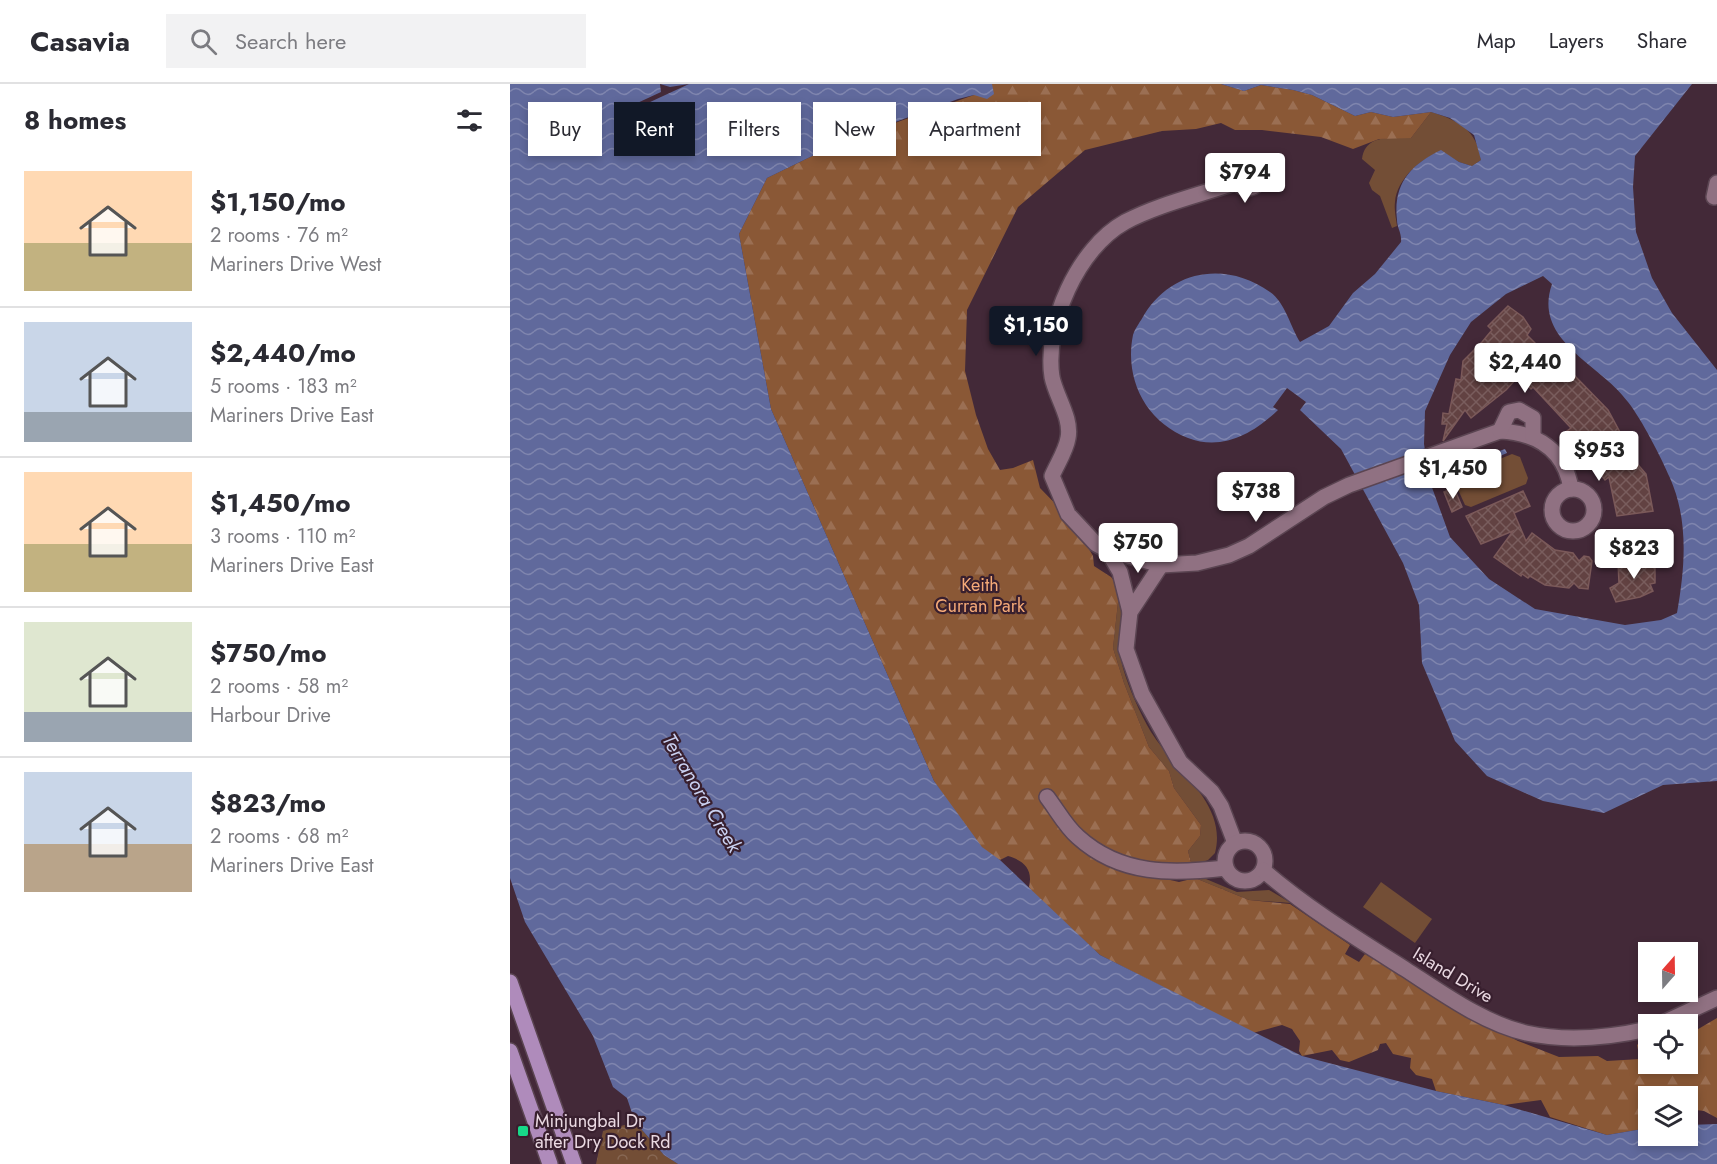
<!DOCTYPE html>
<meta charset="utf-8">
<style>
body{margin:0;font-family:Jost,sans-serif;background:#f2f2f3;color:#2b2b33;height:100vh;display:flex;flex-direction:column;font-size:22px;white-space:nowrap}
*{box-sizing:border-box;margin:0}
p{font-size:20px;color:#7c7c81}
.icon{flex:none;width:33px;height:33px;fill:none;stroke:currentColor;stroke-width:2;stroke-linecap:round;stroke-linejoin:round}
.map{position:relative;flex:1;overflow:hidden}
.sheet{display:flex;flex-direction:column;background:#fff;width:510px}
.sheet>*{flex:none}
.banner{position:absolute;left:18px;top:18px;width:570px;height:54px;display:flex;gap:12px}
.needle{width:39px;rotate:20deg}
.controls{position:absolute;left:1128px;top:858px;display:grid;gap:12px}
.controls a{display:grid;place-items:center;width:60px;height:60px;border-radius:0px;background:#fff;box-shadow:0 3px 9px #0003;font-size:30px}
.price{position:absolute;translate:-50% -51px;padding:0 14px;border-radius:6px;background:#fff;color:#222;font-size:20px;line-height:39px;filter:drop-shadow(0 2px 3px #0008)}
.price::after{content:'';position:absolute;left:50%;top:36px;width:18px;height:14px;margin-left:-9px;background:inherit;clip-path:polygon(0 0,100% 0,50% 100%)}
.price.current{background:#111827;color:#fff}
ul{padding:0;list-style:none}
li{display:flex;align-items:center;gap:18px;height:150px;padding:0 24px}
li+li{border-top:2px solid #e1e1e2}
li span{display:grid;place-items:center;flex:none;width:168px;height:120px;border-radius:0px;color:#555}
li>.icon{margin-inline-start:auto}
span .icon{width:72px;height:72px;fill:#fffc;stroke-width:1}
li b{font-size:26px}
h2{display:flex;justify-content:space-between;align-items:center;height:72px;padding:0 24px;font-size:26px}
.tag{padding:0 21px;border-radius:0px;background:#fff;box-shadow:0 3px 9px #0003;font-size:21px;line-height:54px}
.tag.current{background:#111827;color:#fff}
header{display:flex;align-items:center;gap:36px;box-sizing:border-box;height:84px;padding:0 30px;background:#fff;border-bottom:2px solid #e1e1e2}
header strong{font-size:28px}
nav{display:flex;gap:33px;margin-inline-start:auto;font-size:21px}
.search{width:420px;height:54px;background:#f2f2f3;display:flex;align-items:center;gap:15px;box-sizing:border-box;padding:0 21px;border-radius:0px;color:#7c7c81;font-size:22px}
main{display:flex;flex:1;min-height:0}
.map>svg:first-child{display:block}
.green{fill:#734e36}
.forest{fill:url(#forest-firs)}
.park{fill:url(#park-crowns)}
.water{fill:url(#water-waves);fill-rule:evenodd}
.pier{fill:#432938}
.building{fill:url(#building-cross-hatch);stroke:#7b5959;stroke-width:1.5}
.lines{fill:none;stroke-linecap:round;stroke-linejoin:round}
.minor-casing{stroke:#5b4552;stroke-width:18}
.major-casing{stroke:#5b4552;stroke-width:18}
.minor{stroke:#907182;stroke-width:15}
.major{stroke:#af8bbb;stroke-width:15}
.poi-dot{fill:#17d989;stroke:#381f2e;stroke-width:2}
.labels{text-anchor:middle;stroke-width:4.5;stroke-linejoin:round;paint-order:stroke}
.park-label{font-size:18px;fill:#f6aa78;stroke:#381f2e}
.street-label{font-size:18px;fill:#ead9e2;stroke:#381f2e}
.poi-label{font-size:18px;fill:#ead9e2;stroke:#381f2e;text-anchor:start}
.water-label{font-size:20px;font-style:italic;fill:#cbd2f2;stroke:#381f2e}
</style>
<header>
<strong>Casavia</strong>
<div class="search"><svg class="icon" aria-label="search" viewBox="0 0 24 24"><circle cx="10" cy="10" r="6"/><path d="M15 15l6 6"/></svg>Search here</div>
<nav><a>Map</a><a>Layers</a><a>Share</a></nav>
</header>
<main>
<section class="sheet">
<h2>8 homes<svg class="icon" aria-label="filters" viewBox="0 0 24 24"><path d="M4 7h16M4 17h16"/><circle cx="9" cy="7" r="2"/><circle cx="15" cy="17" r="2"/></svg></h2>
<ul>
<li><span style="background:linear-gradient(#ffd9b3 60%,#c2b280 0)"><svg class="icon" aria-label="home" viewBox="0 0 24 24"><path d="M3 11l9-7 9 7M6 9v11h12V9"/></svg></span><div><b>$1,150/mo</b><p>2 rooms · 76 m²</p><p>Mariners Drive West</p></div></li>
<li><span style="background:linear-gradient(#c9d6e8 75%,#9aa5b1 0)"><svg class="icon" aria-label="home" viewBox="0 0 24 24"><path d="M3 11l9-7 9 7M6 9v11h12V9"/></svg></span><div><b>$2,440/mo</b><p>5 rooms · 183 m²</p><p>Mariners Drive East</p></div></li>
<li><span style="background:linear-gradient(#ffd9b3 60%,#c2b280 0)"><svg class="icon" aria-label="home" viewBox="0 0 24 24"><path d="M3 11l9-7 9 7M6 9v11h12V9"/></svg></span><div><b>$1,450/mo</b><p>3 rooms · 110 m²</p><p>Mariners Drive East</p></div></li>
<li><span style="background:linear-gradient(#dfe7d0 75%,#9aa5b1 0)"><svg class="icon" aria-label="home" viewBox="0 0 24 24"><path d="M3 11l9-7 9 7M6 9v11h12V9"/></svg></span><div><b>$750/mo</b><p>2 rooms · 58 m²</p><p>Harbour Drive</p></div></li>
<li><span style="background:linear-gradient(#c9d6e8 60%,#b9a48a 0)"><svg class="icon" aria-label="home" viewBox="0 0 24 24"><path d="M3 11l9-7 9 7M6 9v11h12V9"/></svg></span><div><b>$823/mo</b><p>2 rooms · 68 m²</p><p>Mariners Drive East</p></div></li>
</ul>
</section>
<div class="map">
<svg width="1207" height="1080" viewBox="0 0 1207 1080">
<defs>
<pattern id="forest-firs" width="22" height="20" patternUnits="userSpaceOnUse" patternTransform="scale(1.5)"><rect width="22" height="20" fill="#8a5836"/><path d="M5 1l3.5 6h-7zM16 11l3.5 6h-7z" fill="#9b6f53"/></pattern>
<pattern id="park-crowns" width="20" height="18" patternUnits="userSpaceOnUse" patternTransform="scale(1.5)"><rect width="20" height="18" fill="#734e36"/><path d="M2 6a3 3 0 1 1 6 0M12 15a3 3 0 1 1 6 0" fill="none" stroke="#876753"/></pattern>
<pattern id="water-waves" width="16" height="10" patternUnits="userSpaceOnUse" patternTransform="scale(1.5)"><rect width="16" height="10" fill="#60699c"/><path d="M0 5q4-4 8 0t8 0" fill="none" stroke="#7f85ae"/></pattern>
<pattern id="building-cross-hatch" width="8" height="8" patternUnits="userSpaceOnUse" patternTransform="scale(1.5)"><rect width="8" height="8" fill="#624242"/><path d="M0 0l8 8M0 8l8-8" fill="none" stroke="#795d5d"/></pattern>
</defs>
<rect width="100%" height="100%" fill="#432938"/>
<g class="green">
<path d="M921,28c27,8 46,18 50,48l-9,6 -13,-4 -18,-11c-20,8 -44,27 -46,51 -1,7 1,16 2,24l-5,2 -12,-32 -8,-6 -3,-7 6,-13 -13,-11c3,-25 29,-21 49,-21z"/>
<polygon points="1002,370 1010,373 1018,394 1016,400 961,423 955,421 945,399 948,392"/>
<path d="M613,507c0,26 -7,52 0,77 6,21 17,45 28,64 23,38 77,71 64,121l-7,7 -16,6 -4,-15 12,-15 1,-11 -27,-37 -5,-17 -20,-24 -25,-64 -11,-35 6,-55z"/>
<polygon points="685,794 696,795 727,808 759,806 781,819 739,816"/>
<polygon points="871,798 922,835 905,859 853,823"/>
</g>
<path class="forest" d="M482,0h229l23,7 17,-6 32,5 19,5 43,21 16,-4 22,5 38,-5 -20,26 -32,1 -26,10 -32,-12 -59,-7h-27l-14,-7 -25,6 -34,2 -77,19 -67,57 -51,103 -2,61 11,44 12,34 12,21 13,-2 20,-8 7,28 35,36 18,32 1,10 17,11 12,14 -4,2 -6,55 11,35 25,64 20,24 5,17 27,37 -1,11 -12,15 4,15 -26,13 13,3 16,-4 54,22 41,4 60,41 -5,9 14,8 6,-8 108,64 45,23 41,16 39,-1 9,5 33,-2 -3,-14 6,-6 5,3v22h40v-29l29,-17v100l-13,-7 -16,-2v-13h-40v32l-41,7 -57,-18 -9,-17 -37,5 -68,-14 -4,-12 -16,-4 -6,-7 1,-10 -18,-4 -7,-11 -6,1 -2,6 -29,12 -9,-2 -8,-10 -30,6 -3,-5 1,-10 -8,-12 -10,-4 -29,8 -153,-78 -65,-60 -6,-8c4,-17 -4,-26 -21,-31l-8,4c-29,-14 -48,-53 -66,-79l-163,-372 -32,-175 28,-56 74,-36 133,-47 17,-8z"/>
<polygon class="park" points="125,1038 154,1071 168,1080 86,1080 93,1047"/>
<g class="water">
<polygon points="0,0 482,0 484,10 477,15 464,11 448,15 331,58 257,94 229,150 261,325 424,697 472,763 490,776 590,871 792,972 926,1007 994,1021 1097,1051 1138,1044 1138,1052 1178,1052 1178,1041 1207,1040 1207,1080 168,1080 154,1071 125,1038 117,1014 103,1003 83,952 15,838 0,794"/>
<path d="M711,0h471l-57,72 -2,31 3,45 16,46 20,35 45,57v411l-54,4 -59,28 -61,-12 -56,-25 -32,-35 -33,-78 -3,-58 -16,-42 -62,-114 -41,-39 6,-8 -19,-14 -14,19 5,3c-25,24 -56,41 -90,28 -42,-16 -64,-59 -55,-103 2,-7 8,-14 11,-20 28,-46 83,-54 126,-23 15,10 21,36 30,50l29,-16 24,-33 22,-19 26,-32c1,-9 -4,-14 -4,-22 -4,-36 13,-55 44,-70l18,12 13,4 9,-6 -7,-25 -24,-17 -19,-6 -38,5 -22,-5 -16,4 -43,-21 -19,-5 -32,-5 -17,6zM1033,192l9,8c-20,57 49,80 76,118 14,18 33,55 42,76 19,43 15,90 7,135l-16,7 -36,5 -90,-16 -46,-30 -39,-42 -20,-55 -6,-38 1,-33 25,-56 21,-33 35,-28z"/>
<polygon points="995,365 997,369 951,389 949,384 961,380 970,370 984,369"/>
</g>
<polygon class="pier" points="150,0 160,3 179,0 125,25 123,21 151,8"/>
<g class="building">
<polygon points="998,222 1013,233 1021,245 1017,251 1059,293 1063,290 1098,326 1111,350 1114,348 1117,361 1127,374 1124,376 1136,390 1143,427 1107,432 1099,393 1095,396 1085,383 1081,385 1066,355 1063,356 1057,347 1061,344 1023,303 1021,305 1009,292 996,306 961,334 955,326 933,357 937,340 932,340 933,329 939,330 946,295 951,296 953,277 972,258 982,246 978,242"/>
<polygon points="944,404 952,423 942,428 934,408"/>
<polygon points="1013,407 1020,422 1004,429 1016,457 1022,449 1045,466 1063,469 1069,477 1074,472 1079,473 1082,477 1078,505 1069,504 1064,499 1059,504 1035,501 1020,492 1018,494 1012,490 1011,492 984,473 1003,447 971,460 956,432"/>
<polygon points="1123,477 1140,480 1145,479 1145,499 1140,500 1143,507 1130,513 1106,518 1100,504 1109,499 1108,478"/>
</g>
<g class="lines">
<defs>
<g id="minor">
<circle cx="738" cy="91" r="13"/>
<path d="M727,98c-37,13 -78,22 -112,40 -47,26 -81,102 -73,155 4,20 20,41 16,61 -2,13 -11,26 -16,38l16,38 28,30 11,6 54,15 36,-2 32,-8 20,-9 75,-49 25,-12 151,-54c37,2 65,19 71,58"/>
<polyline points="1204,113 1207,99"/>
<polyline points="990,347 999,328 1009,326 1023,334 1023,353"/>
<circle cx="1063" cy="426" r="21"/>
<polyline points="597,466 610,488 620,528"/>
<polyline points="651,481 620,528 616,565 632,610 670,678 702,708 711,722 725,759"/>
<path d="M537,713c10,13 19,30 31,40 43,39 95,37 148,31"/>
<circle cx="735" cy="777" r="20"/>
<path d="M753,786c44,38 93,68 142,99 37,24 78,54 121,64 41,9 82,5 122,-4"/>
<polyline points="1151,940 1207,914"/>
</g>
<g id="major">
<polyline points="0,898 64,1080"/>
<polyline points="0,967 40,1080"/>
</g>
</defs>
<use href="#minor" class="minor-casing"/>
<use href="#major" class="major-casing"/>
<use href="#minor" class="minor"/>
<use href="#major" class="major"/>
</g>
<rect class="poi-dot" x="7" y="1041" width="12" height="12" rx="3"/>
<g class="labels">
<g class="park-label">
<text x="470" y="507">Keith<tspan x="470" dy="21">Curran Park</tspan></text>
</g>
<g class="street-label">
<text transform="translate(943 891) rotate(31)" y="6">Island Drive</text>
</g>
<g class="poi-label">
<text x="25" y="1043">Minjungbal Dr<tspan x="25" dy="21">after Dry Dock Rd</tspan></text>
</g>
<g class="water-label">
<text transform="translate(192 709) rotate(59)" y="7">Terranora Creek</text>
</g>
</g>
</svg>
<div class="controls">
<a><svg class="needle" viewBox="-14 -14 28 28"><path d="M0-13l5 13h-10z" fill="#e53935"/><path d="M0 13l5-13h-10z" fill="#7c7c81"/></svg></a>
<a><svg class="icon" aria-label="locate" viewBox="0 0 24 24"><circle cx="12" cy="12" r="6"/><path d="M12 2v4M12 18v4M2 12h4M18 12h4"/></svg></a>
<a><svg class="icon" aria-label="layers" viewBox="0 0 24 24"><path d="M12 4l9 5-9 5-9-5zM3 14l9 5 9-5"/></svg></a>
</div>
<b class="price" style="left:735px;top:120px">$794</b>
<b class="price current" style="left:526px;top:273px">$1,150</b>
<b class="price" style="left:1015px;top:310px">$2,440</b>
<b class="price" style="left:1089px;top:398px">$953</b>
<b class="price" style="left:943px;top:416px">$1,450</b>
<b class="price" style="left:746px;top:439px">$738</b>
<b class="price" style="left:628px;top:490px">$750</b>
<b class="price" style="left:1124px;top:496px">$823</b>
<div class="banner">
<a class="tag">Buy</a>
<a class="tag current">Rent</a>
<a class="tag">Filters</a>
<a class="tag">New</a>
<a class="tag">Apartment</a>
</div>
</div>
</main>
